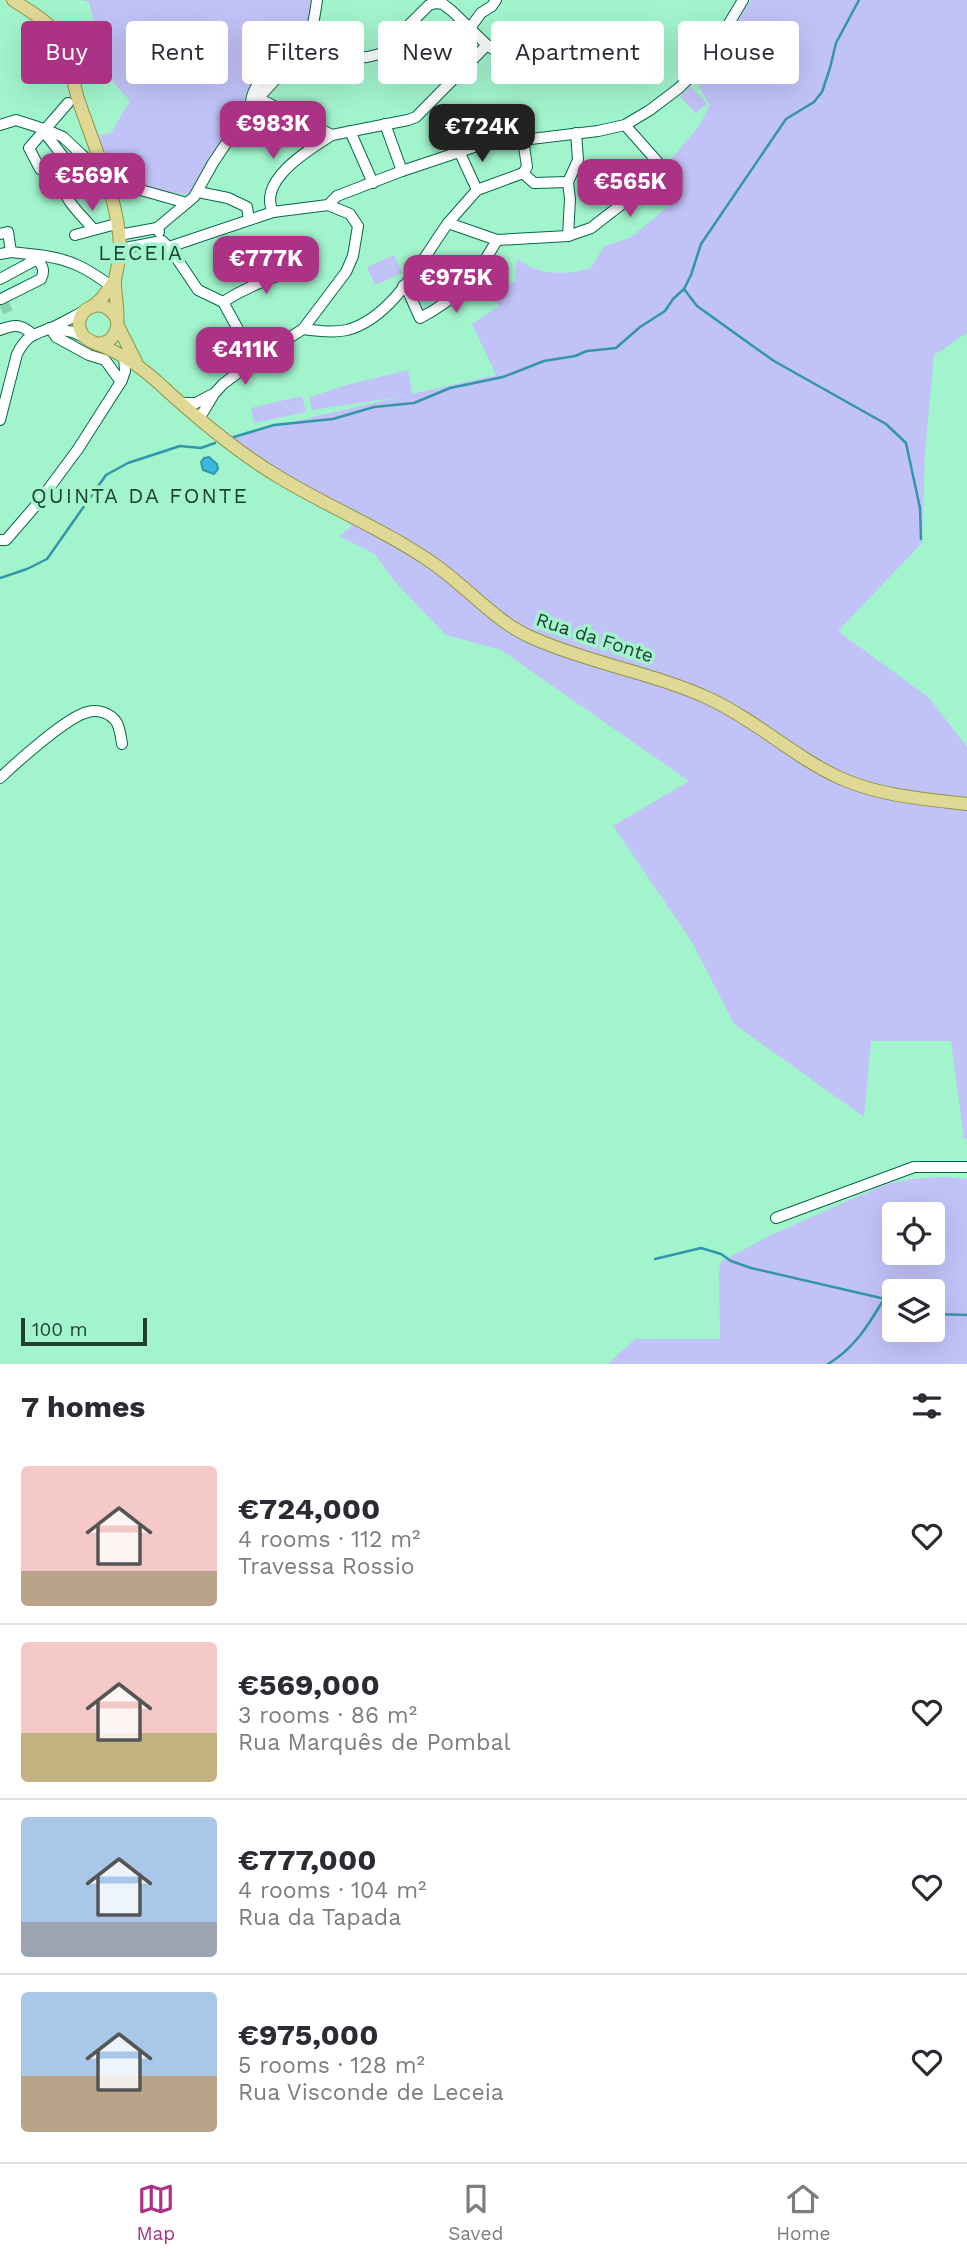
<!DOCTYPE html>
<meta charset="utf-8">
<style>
body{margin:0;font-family:"Work Sans",sans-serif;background:#f2f2f3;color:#2b2b33;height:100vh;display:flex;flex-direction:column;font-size:26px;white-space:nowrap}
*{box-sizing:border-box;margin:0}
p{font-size:23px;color:#7c7c81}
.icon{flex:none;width:38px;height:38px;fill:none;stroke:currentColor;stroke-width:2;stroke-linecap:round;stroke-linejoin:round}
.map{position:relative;height:1364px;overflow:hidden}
.details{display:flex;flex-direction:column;background:#fff;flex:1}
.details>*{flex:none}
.top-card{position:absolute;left:21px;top:21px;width:926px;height:63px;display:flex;gap:14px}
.controls{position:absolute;left:882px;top:1202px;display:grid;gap:14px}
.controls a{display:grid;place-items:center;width:63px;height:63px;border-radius:7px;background:#fff;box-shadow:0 7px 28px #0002;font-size:35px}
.scale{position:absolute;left:21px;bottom:18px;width:126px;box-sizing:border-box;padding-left:7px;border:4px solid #1f4132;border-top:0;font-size:19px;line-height:24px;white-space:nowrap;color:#1f4132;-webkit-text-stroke:5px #a2f4cd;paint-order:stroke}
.price{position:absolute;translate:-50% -60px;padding:0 16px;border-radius:14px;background:#ac3285;color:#fff;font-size:23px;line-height:46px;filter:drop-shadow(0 2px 4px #0008)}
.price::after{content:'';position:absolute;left:50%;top:42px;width:21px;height:16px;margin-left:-10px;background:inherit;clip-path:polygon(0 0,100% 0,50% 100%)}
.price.selected{background:#222;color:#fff}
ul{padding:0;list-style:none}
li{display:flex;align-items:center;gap:21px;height:175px;padding:0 21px}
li+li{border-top:2px solid #e1e1e2}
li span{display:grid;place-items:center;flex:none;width:196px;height:140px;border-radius:7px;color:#555}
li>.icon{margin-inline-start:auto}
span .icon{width:84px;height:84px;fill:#fffc;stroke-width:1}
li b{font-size:30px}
h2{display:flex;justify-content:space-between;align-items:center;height:84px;padding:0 21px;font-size:30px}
.chip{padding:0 24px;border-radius:7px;background:#fff;box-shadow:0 7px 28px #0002;font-size:24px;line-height:63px}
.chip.selected{background:#ac3285;color:#fff}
.tab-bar{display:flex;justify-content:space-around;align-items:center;height:98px;border-top:2px solid #e1e1e2;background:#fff;font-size:19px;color:#7c7c81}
.tab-bar a{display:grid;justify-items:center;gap:4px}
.tab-bar .selected{color:#ac3285}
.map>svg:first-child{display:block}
.green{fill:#c1c2f7;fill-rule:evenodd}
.water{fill:#3cb9e0;stroke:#3395ac;stroke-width:2}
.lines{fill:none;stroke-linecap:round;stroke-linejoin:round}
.stream{stroke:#3395ac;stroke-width:2.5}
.minor-tunnel{stroke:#88d0ae;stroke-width:10;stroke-dasharray:10 5;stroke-linecap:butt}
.minor-casing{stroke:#066848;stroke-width:12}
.major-casing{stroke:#8f9446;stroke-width:14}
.minor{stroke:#fff;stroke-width:10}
.major{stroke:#e0d996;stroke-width:12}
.labels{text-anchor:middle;stroke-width:7;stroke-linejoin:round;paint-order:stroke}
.street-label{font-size:19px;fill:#1f4132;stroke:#a2f4cd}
.neighbourhood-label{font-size:21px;letter-spacing:2px;fill:#1f4132;stroke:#a2f4cd}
</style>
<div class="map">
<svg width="967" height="1364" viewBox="0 0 967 1364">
<rect width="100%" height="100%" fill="#a2f4cd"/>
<g class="green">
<path d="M79,0h236v5l-14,34 -48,50 -7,3 -4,18 -52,85c-29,-4 -69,-8 -84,-39 -3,-6 -5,-14 -7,-21l12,-2 19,-32 -17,-19 -16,-46 -8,-34z"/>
<path d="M751,0h216v333l-33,22 -9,97 -3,91 -84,88 91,67 38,49v392h-3l-13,-98h-80l-7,76 -130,-93 -42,-82 -79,-116 76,-45 -188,-131 -55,-15 -51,-53 -20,-28 -36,-18 13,-10 -125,-89 172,-40 -87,13 -3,-13 38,-12 61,-15 4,24 84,-19 -24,-51 27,-18 -9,-15 25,-9 1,-19 3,-4c17,17 50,16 72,9l13,-22 26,-8 40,-33 -12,-19 7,-8 1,-13 33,-39 11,-21 -15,-25 23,-28z"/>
<polygon points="690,86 707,103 696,113 680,97"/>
<polygon points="394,255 402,273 375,285 367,267"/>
<polygon points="302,396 306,412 254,423 251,408"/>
<path d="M943,1177l24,2v185h-359l27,-25h85l-1,-67 2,-10 48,-26 117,-52 27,-5zM894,1214h39v39h-39zM894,1292h39v38h-39z"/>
</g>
<polygon class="water" points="209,457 217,464 218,469 214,474 203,470 201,462 204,458"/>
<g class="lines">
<g class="stream">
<polyline points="684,289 697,306 750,344 774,361 886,424 906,443 920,508 921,539"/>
<polyline points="234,437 274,425 333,419 374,407 414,403 450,388 503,377 544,361 575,356 587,351 616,348 640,327 665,311 673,299 684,289 691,275 701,244 786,119 814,102 822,92 830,68 836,43 859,0"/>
<polyline points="0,578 27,569 47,559 106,475 128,463 180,446 201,448 215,443"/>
<polyline points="655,1259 701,1248 721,1254 731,1261 751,1268 894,1301"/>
<polyline points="933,1314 967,1315"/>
<path d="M828,1364c26,-15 41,-40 56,-65"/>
</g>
<polyline class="minor-tunnel" points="4,303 9,315"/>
<defs>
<g id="minor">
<polyline points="470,28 481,13 492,6 496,0"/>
<polyline points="258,98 332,135 408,120 416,117 487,45"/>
<path d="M251,102c2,-28 43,-43 56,-65 7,-11 8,-24 10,-37"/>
<path d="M68,103l-39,45 11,21c17,6 21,18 30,33 7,10 16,18 23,27"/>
<polyline points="385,124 402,171"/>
<polyline points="0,125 16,120 47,130 63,137 81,154 88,160 101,163 127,184 137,189 187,203"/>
<polyline points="350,131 373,183"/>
<polyline points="44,132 69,164 84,175 99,192 109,191"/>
<polyline points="523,139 527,167 523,173"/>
<polyline points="459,151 477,190"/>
<polyline points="523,173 477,190 448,223 497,240 568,236 591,228 662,173 663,168 625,125"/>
<polyline points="523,173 534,183 568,182"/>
<polyline points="198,192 228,198 247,207 249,220"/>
<path d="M273,212c-16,-32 37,-63 59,-77"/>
<polyline points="157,228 194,197 213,163 251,106 276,79 324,61 367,57 380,54 429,5 436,3 443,4 452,11 487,45 496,51 510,74"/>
<polyline points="0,234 8,232 11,252"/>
<polyline points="75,235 116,224"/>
<polyline points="119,235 157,228 159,232"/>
<polyline points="568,236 570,199 568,182 578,160 576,133"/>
<polyline points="162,241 169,247 198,290 223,302"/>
<polyline points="169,247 273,212 328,205 337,196 402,171 480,145 598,131 625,125 650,110 679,88 697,70 716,45 743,0"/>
<polyline points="120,249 162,241"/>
<polyline points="0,254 11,252 38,255 37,259"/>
<path d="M38,255c32,4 47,12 73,31"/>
<path d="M0,279l37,-20c6,7 8,12 4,20l-40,20"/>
<path d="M403,286l4,3 13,29c37,-19 57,-42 77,-78"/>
<path d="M223,302c25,-16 48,-25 77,-33"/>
<polyline points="223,302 255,360"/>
<polyline points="50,328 56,337 89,355 105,360 121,382"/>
<polyline points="50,328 73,332 86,338"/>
<path d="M303,329c15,2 30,4 44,1 46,-12 75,-71 101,-107"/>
<path d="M0,330c14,-6 21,-6 32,4"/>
<polyline points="181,403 196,403 213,394"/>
<polyline points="199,419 214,394 223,384 255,360 303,329 346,272 353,256 358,226 350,214 328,205"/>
<path d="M0,420l17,-66c10,-19 16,-19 34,-26 12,-5 23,-12 35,-18"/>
<polyline points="0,540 6,540 38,503 78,449 122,380 125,371 124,357"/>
<path d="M0,778c17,-16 68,-62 88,-66 10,-3 23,1 29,11 3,6 4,14 5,21"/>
<polyline points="776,1218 914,1167 967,1167"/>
</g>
<g id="major">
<path d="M13,0c16,11 36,21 46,38 11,18 13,41 19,61 15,45 42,104 42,150 0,11 -4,22 -5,32 -1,22 14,61 -18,63"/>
<polyline points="92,307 102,298 115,280"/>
<path d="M117,320c-13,-29 -48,-9 -35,14 5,7 11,8 18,11 25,10 44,24 63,42 36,33 74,65 116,90 49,30 104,52 152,85 36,24 63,60 104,77 57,25 119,34 175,60 47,22 84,58 130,79 40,18 84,21 127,26"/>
<polyline points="118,326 136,362"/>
</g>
</defs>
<use href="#minor" class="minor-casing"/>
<use href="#major" class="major-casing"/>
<use href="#minor" class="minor"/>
<use href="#major" class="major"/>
</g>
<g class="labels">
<g class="street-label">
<text transform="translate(595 637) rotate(18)" y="7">Rua da Fonte</text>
</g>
<g class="neighbourhood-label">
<text x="141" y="260">LECEIA</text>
<text x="140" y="503">QUINTA DA FONTE</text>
</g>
</g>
</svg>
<div class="controls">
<a><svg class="icon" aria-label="locate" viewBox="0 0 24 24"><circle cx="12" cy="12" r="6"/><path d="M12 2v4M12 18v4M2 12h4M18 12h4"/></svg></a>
<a><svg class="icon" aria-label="layers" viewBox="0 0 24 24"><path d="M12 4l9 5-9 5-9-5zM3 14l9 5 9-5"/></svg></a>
</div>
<div class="scale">100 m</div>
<b class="price" style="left:273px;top:161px">€983K</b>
<b class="price selected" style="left:482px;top:164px">€724K</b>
<b class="price" style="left:92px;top:213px">€569K</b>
<b class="price" style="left:630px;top:219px">€565K</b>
<b class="price" style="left:266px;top:296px">€777K</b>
<b class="price" style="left:456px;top:315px">€975K</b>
<b class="price" style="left:245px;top:387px">€411K</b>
<div class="top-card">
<a class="chip selected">Buy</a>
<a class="chip">Rent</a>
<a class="chip">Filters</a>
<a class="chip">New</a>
<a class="chip">Apartment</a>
<a class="chip">House</a>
</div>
</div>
<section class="details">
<h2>7 homes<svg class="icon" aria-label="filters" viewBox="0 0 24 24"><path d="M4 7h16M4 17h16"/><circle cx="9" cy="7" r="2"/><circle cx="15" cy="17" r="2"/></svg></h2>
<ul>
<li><span style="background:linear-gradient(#f6c9c9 75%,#b9a48a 0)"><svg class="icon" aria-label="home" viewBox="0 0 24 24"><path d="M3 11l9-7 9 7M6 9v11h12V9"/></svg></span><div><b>€724,000</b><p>4 rooms · 112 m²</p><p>Travessa Rossio</p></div><svg class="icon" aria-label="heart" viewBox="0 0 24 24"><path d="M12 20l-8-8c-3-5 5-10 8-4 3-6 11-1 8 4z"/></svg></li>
<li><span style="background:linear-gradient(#f6c9c9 65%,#c2b280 0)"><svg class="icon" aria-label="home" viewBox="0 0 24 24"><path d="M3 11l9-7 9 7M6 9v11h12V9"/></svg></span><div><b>€569,000</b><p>3 rooms · 86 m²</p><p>Rua Marquês de Pombal</p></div><svg class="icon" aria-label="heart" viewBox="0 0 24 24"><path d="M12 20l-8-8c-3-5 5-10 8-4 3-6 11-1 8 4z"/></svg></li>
<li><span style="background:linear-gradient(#a9c7e8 75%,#9aa5b1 0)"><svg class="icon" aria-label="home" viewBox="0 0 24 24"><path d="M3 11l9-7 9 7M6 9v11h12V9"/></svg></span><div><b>€777,000</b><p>4 rooms · 104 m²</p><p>Rua da Tapada</p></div><svg class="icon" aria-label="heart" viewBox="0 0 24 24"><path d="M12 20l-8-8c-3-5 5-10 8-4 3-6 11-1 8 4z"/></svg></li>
<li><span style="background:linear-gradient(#a9c7e8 60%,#b9a48a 0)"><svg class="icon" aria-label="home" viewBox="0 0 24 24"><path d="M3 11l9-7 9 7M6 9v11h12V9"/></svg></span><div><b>€975,000</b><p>5 rooms · 128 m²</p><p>Rua Visconde de Leceia</p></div><svg class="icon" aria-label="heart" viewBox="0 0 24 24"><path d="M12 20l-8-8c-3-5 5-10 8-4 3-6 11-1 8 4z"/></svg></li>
</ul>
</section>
<nav class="tab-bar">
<a class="selected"><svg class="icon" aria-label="map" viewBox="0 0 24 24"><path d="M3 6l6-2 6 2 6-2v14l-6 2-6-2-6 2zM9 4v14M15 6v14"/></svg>Map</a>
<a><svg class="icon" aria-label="saved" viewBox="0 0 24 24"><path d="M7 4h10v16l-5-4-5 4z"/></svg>Saved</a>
<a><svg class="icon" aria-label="home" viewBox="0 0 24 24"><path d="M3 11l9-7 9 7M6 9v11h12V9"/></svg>Home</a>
</nav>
